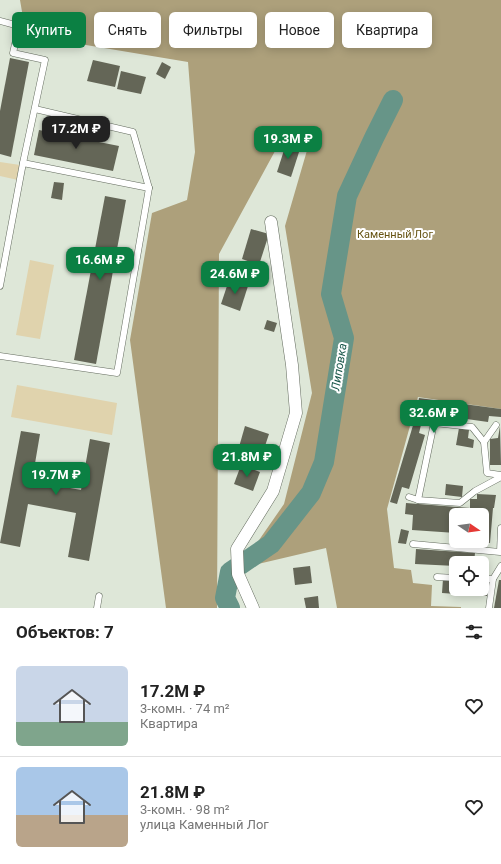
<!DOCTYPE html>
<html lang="ru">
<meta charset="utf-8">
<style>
body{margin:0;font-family:Roboto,sans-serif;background:#f6f6f6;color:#222;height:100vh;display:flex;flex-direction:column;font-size:15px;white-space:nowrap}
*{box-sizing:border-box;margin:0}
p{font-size:13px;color:#767676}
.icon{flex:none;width:22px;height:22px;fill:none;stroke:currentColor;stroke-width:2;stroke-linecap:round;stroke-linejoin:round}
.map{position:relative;height:608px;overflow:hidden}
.drawer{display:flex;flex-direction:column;background:#fff;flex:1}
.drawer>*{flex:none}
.guide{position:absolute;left:12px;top:12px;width:477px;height:36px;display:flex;gap:8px}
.needle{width:26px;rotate:103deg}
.controls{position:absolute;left:449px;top:508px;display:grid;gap:8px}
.controls a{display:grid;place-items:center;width:40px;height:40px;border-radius:6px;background:#fff;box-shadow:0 2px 10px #0003;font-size:20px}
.price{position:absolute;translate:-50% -34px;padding:0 9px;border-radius:8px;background:#0b8043;color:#fff;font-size:13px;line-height:26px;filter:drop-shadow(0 1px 2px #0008)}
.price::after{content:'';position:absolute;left:50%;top:24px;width:12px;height:9px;margin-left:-6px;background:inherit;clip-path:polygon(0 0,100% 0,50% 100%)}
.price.current{background:#222;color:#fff}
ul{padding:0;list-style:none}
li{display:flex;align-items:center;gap:12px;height:100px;padding:0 16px}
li+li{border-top:1px solid #e0e0e0}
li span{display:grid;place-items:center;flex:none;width:112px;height:80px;border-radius:6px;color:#555}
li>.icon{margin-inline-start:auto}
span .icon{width:48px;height:48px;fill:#fffc;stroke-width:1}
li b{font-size:17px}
h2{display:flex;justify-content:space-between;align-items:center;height:48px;padding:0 16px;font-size:17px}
.pill{padding:0 14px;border-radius:6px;background:#fff;box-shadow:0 2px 10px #0003;font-size:14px;line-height:36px}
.pill.current{background:#0b8043;color:#fff}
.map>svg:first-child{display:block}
.green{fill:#e0d3ad}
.forest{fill:#ada07b}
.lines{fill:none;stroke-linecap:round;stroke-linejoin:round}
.river{stroke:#679588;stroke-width:20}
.building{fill:#646657}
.lane-casing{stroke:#636b5e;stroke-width:7}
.street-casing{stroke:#636b5e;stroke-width:13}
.lane{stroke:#fff;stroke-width:6}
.street{stroke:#fff;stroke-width:12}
.labels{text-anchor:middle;stroke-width:4;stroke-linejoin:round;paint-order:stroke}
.park-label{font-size:11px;fill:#675413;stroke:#fff}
.water-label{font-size:12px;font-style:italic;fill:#1a584b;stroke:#fff}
</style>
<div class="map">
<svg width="501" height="608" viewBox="0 0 501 608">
<rect width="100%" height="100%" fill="#dee7d8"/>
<g class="green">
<polygon points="0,162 20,165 18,180 0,176"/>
<polygon points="30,260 54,265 40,339 16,335"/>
<polygon points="17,385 117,403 112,435 11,417"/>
</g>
<polygon class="forest" points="20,0 501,0 501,409 418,397 387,509 394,568 411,570 413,583 432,585 431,606 461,607 461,608 337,608 326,548 258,564 248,556 284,504 312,393 285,226 308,147 281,140 219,254 217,608 166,608 130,340 152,213 187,200 195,152 188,62 26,35"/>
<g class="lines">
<polyline class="river" points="230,608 225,598 230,572 271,544 311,493 324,462 344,338 331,294 347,196 374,138 393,100"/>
</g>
<g class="building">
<polygon points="10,58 29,62 11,157 0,154 0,111"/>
<polygon points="93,60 120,66 115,87 87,81"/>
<polygon points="162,62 171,67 165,79 156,74"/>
<polygon points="121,71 146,77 141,94 117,89"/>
<polygon points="39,130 119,146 113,171 34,155"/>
<polygon points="286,144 300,149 291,177 277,172"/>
<polygon points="54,182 64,183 62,200 51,198"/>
<polygon points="105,196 126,200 96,364 74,360"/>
<polygon points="251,229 269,234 259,265 242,259"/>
<polygon points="239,261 254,265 249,281 235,277"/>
<polygon points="229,280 248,286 240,311 221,304"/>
<polygon points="267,320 277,323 274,332 264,329"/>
<polygon points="419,398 501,409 501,417 489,416 488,422 424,413 419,433 425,435 409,489 402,487 397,504 390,502 417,412"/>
<polygon points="245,426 269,434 262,455 239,447"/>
<polygon points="500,426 501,465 490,465 490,439 498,438"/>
<polygon points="459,428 469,430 468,438 474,440 473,448 456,445"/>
<polygon points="21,431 40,434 32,481 81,490 90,439 110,443 89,561 68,557 76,513 28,504 20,547 0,543"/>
<polygon points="241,465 260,472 253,491 234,484"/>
<polygon points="446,484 463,486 462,497 445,495"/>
<polygon points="477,494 496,495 494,508 493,508 490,543 482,542 482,515 456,515 456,533 412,530 413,515 405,514 406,503 470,508 470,499 477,499"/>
<polygon points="401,529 409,531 406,544 398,543"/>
<polygon points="416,549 475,553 474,563 456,563 456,566 415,564"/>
<polygon points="310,566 312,583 295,585 293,568"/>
<polygon points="443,579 456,580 456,589 482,589 482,582 488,582 487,596 442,593"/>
<polygon points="499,580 501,580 501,608 494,608"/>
<polygon points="318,596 319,608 306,608 304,598"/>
</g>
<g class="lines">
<defs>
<g id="lane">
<polyline points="0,21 19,26 13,53 45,60 23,163 0,286"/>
<polyline points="23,163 149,188"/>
<polyline points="0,356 117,373 149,188 133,132 35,109"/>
<polyline points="496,425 484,442 487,473 501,475"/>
<polyline points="409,497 418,500 434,423 472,427 484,442"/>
<polyline points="418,500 460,503 475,491 501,477"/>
<polyline points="413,544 500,552 501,528"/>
<polyline points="437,577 456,578"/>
<polyline points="482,579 493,579 501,566"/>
<polyline points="97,608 99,596"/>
<polyline points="489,608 493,579"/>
</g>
<polyline id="street" points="253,608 238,574 237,549 273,491 296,413 292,365 271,222"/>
</defs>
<use href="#lane" class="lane-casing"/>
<use href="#street" class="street-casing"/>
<use href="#lane" class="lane"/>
<use href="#street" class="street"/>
</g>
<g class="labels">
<g class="park-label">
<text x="395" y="238">Каменный Лог</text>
</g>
<g class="water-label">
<text transform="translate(339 367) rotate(-81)" y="4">Липовка</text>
</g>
</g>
</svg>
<div class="controls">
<a><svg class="needle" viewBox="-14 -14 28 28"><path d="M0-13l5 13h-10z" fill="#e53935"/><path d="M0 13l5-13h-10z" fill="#767676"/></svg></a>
<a><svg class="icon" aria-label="locate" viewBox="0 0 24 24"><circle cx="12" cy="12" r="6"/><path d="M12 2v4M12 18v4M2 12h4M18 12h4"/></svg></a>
</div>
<b class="price current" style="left:76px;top:150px">17.2M ₽</b>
<b class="price" style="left:288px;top:160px">19.3M ₽</b>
<b class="price" style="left:100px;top:281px">16.6M ₽</b>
<b class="price" style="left:235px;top:295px">24.6M ₽</b>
<b class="price" style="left:434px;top:434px">32.6M ₽</b>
<b class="price" style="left:247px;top:478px">21.8M ₽</b>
<b class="price" style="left:56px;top:496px">19.7M ₽</b>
<div class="guide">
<a class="pill current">Купить</a>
<a class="pill">Снять</a>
<a class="pill">Фильтры</a>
<a class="pill">Новое</a>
<a class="pill">Квартира</a>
</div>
</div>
<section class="drawer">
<h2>Объектов: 7<svg class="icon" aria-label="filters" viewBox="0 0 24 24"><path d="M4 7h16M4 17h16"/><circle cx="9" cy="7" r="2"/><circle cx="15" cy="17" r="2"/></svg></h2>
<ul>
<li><span style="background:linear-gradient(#c9d6e8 70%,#7fa58c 0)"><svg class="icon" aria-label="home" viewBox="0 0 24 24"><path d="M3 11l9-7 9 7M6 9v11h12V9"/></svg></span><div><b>17.2M ₽</b><p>3-комн. · 74 m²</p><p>Квартира</p></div><svg class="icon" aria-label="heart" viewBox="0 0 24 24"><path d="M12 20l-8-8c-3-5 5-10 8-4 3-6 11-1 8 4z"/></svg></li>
<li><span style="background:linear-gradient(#a9c7e8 60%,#b9a48a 0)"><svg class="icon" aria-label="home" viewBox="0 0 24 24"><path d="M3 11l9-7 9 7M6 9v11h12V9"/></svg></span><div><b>21.8M ₽</b><p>3-комн. · 98 m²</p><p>улица Каменный Лог</p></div><svg class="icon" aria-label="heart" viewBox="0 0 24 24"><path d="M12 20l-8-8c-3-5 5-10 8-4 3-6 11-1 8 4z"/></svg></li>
</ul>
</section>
